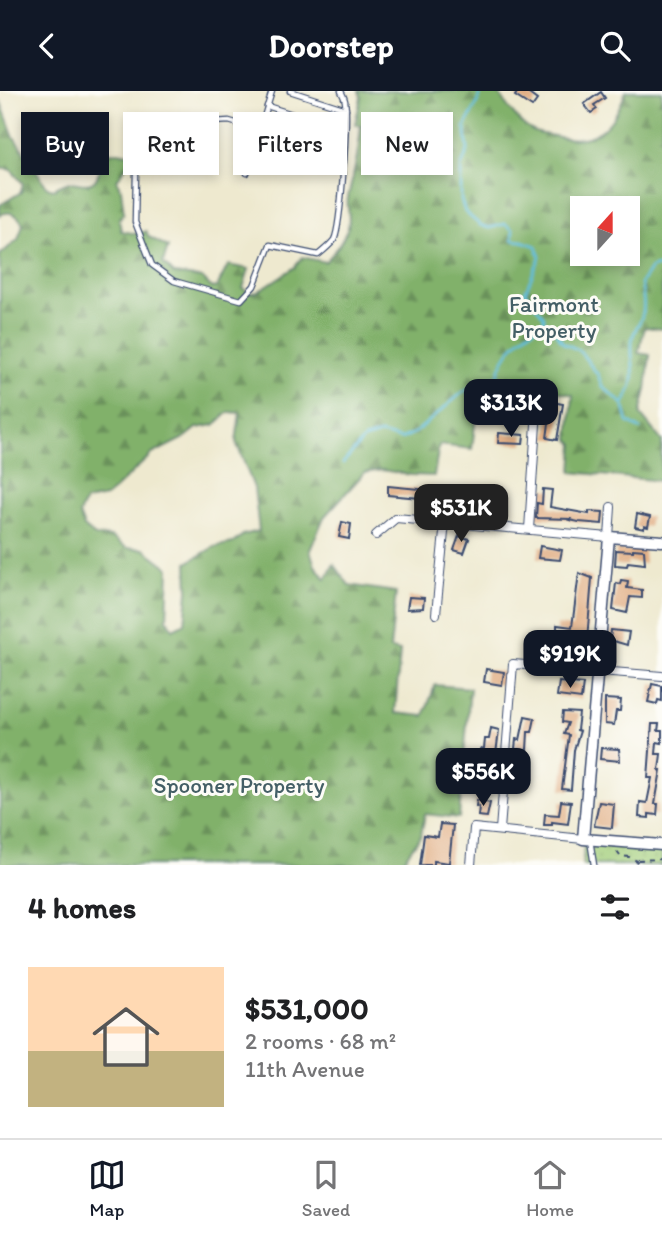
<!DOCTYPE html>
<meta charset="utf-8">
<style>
body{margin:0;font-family:Itim,sans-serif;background:#f6f6f6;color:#202124;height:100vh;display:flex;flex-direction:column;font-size:26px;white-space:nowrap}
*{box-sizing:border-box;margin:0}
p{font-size:23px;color:#757577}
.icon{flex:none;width:38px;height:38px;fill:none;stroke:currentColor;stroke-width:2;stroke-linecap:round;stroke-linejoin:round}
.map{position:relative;height:774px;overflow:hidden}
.details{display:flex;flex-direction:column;background:#fff;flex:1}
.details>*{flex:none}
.guide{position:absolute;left:21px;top:21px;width:621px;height:63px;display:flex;gap:14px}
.needle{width:46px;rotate:21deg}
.fabs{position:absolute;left:570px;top:105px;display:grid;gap:14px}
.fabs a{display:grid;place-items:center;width:70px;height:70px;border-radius:0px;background:#fff;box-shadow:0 4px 10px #0003;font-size:35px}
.price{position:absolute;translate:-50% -60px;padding:0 16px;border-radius:14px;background:#111827;color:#fff;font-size:23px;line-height:46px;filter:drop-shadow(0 2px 4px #0008)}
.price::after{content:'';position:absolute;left:50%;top:42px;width:21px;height:16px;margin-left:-10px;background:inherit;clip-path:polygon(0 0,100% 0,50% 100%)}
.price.current{background:#222;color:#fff}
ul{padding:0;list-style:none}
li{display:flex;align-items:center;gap:21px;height:175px;padding:0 28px}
li span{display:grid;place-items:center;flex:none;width:196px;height:140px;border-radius:0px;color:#555}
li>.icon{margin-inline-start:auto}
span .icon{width:84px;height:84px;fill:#fffc;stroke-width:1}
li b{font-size:30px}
h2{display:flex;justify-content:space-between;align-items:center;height:84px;padding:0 28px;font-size:30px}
.tag{padding:0 24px;border-radius:0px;background:#fff;box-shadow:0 4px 10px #0003;font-size:24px;line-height:63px}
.tag.current{background:#111827;color:#fff}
header{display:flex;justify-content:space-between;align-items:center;height:91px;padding:0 28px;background:#111827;color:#fff;font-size:32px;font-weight:700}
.tabs{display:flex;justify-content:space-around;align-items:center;height:98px;border-top:2px solid #e0e0e0;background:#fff;font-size:19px;color:#757577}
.tabs a{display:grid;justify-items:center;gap:4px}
.tabs .current{color:#111827}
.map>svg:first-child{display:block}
.grass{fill:url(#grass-dots);stroke:#5e7e6c;stroke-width:2}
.forest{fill:url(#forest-firs);stroke:#4e7064;stroke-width:2;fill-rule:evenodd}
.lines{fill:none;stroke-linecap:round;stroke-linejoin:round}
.stream{stroke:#60bede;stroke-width:2.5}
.building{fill:#e1af85}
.service-casing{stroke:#3b4b6f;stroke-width:7}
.minor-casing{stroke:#3b4b6f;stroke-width:10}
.tertiary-casing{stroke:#3b4b6f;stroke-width:13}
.path{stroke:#3b4b6f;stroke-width:2;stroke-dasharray:5 5;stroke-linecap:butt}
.service{stroke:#fff;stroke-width:4.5}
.minor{stroke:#fff;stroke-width:8}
.tertiary{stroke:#fff;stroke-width:10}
.labels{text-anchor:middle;stroke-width:6;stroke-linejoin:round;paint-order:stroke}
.park-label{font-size:23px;fill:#445f66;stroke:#fdfcf7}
</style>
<header><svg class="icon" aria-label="back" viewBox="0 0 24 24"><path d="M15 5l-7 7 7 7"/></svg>Doorstep<svg class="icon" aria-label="search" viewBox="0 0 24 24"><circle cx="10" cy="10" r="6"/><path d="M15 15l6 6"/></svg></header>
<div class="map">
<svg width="662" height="774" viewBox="0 0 662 774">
<defs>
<pattern id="grass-dots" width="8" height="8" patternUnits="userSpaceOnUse" patternTransform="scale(1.75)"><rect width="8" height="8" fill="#a2ce7a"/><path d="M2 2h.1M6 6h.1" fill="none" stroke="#8bb16c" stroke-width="1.8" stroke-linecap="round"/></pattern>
<pattern id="forest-firs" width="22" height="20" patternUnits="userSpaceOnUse" patternTransform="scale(1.75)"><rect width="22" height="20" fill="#81b16a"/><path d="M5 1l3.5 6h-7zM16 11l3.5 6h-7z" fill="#69905a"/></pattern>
</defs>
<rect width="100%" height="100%" fill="#fdfcf7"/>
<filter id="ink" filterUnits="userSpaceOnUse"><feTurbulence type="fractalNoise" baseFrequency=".0143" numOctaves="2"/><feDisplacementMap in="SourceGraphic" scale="14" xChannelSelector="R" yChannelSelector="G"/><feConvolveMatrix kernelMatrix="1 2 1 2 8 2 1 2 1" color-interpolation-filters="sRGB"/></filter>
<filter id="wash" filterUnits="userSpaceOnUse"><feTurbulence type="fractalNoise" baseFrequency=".00686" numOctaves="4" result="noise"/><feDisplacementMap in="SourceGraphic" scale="28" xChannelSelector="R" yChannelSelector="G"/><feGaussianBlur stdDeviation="1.57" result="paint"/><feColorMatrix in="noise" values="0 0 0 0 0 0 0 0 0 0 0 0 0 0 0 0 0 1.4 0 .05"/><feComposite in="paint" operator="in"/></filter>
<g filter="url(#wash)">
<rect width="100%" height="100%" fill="#eee9cf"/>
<polygon class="grass" points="584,749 662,757 662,774 583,774"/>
<path class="forest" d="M359,0h138c9,13 21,33 36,40 6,3 15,4 21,5 41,10 59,-8 72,-45h36v238l-17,-2 -7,26 12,2 -4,35 -6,24 22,27 -1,40 -89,-9 2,-28 -5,-5 4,-44 -64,-15 -7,16 -24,4 -6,49 -33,-4 -5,31 -22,-1 -30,-5 -18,3 -40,44 -14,33 5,16 11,13 8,-15 15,21 47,7 -6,57 10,2 -5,62 29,3 11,-31 35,3 -11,130 -34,-4 -4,21 -21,30h-400v-610l18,-16 5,-15c-5,-10 -14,-14 -23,-9v-10l21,-13 2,-9 -12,-13 -11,-3v-67l14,37 33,50 6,2c5,-2 11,-6 16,-7 7,-1 15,4 22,1 16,-6 -1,-43 42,-27l-16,24 4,9 3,24 -5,6 2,12 17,3 8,-3 3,6 19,10 -5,16 11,11 28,4 10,10 5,-1 11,-22 21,4 -6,19 8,5 6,-1 38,-25 7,-10 23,5c9,-9 17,-20 22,-32 5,-10 -1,-22 1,-33 6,-23 11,-46 13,-71l-6,-2 6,-27zM583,117h45v46h-45zM229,321l11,1 -4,29 18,46 5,43 -16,4 -10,8 -19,4 -27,16 1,28 -3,32 -12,6 -6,-10 2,-51 -25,-19 -17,-1 -16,-11 -16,-1 -11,-9 -5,-13 6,-13 21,-4 46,-43 34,-17 11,-9 17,-3z"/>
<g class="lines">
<g class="stream">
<polyline points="480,0 478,11 465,35 468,59 461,76 461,109 465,121 480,134 489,137 505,133 513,139 512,149 522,150 536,155 540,166 525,201 544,226 543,234"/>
<path d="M623,313c18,-30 7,-33 9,-63 1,-8 4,-13 8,-20 6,-12 3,-25 1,-38l10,-15 11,-3"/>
<path d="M343,372l21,-24 16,-5 21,5 15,-7 47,-40 35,-17c5,-20 24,-44 45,-50l12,6 8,12 16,7 19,25 4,11 21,18 5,18 12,7"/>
</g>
</g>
<g id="blocks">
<g class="building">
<polygon points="518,0 525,0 537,9 532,16 515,5"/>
<polygon points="601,1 605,7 594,14 597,18 591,22 584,13"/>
<polygon points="509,303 525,306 522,325 506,323"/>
<polygon points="552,311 563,313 557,349 547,347"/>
<polygon points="499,342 524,344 523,353 498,352"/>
<polygon points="388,395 460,402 461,400 467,400 483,402 480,414 452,407 452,410 388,404"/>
<polygon points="543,398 552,399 550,416 589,423 589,420 603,421 602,433 579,431 569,429 570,428 536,427 537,412 542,413"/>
<polygon points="637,423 650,426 648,436 644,435 644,438 635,436"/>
<polygon points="342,431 351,433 349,448 339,446"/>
<polygon points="459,445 469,448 464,462 454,459"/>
<polygon points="540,455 562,459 560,469 538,467"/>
<polygon points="633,458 644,459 645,473 628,471 627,475 615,474 616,459 633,460"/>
<polygon points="579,482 592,487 587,549 579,549 579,552 574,552 572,567 562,566 564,542 557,541 557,534 572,536"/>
<polygon points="621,489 628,490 627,497 642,499 642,507 630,506 627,522 613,519 616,492 620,493"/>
<polygon points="409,506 424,507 423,517 407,518"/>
<polygon points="611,539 629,541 627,554 610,549"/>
<polygon points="486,578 504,581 502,594 484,591"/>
<polygon points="559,591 583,593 581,608 557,605"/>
<polygon points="652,593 662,595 662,610 658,609 657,613 648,611"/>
<polygon points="605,608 621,609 620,620 616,620 614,634 605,633"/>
<polygon points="563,621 579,622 577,639 580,640 574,659 571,699 562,698 569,644 564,643 568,632 562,631"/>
<polygon points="525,625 535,627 532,641 528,641 527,659 515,658 516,648 520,649"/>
<polygon points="652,633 659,633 658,640 662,640 662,652 657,651 656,663 661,663 659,679 661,679 655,713 658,713 657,724 649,723 649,727 639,726 640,711 647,712 652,687 648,687"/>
<polygon points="491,637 499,639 492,695 480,692 484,665 480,665 481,657 484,658 485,648 489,648"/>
<polygon points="601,657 619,658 620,670 600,668"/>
<polygon points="477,709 490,712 487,726 478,725 479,716 476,715"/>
<polygon points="561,710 571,711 568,733 552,731 552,734 544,734 545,723 559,724"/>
<polygon points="599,711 614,713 612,737 594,735"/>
<polygon points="440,733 453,734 449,772 434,770 434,774 420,774 424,744 438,746"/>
</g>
</g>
</g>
<g filter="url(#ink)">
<use href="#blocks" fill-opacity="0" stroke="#3b4b6f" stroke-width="2"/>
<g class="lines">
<defs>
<g id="service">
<polyline points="290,0 346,18"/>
<path d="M341,0c2,5 3,5 4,10 3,17 -4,126 -11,139 -4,5 -11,11 -16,15l-48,-10 -16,41 -13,14 -67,-19 -22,-16 -17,-43 1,-49 12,-16 65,-35 16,-1 114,34"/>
<polyline points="267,15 345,40"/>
<polyline points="171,54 181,74 190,76 196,71 187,45"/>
<polyline points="247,82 272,0"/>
<polyline points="590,749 594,774"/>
</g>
<g id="minor">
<polyline points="529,438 538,303"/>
<polyline points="376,444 396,427 609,446 611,416"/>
<polyline points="436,523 445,431"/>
<polyline points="500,739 513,573 662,585"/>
<polyline points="471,774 474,737 583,748"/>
</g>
<polyline id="tertiary" points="662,450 609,446 583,748 662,754"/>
</defs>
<use href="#service" class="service-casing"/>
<use href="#minor" class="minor-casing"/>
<use href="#tertiary" class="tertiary-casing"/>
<g class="path">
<polyline points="617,761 620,765 629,766 637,770 633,774"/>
<polyline points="638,769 662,768"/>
</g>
<use href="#service" class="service"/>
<use href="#minor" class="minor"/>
<use href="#tertiary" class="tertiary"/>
</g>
</g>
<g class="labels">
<g class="park-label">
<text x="554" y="221">Fairmont<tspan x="554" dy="26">Property</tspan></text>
<text x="239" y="702">Spooner Property</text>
</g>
</g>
</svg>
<div class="fabs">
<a><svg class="needle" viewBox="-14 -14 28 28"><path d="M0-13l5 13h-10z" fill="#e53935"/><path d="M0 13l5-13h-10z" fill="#757577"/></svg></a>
</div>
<b class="price" style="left:511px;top:348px">$313K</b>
<b class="price current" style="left:461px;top:453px">$531K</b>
<b class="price" style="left:570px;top:599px">$919K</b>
<b class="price" style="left:483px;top:717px">$556K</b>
<div class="guide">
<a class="tag current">Buy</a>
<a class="tag">Rent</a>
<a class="tag">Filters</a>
<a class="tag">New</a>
</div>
</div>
<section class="details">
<h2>4 homes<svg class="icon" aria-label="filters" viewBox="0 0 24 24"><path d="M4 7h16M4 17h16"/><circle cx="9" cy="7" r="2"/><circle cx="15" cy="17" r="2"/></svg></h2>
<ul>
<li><span style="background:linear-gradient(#ffd9b3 60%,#c2b280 0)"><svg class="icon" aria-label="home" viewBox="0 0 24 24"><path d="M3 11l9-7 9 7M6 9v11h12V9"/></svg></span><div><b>$531,000</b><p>2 rooms · 68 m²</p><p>11th Avenue</p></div></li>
</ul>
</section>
<nav class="tabs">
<a class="current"><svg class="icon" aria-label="map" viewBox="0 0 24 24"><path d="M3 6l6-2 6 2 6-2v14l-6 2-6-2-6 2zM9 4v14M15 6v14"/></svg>Map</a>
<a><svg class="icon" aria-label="saved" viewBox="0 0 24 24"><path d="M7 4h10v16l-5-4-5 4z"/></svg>Saved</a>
<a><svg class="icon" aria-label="home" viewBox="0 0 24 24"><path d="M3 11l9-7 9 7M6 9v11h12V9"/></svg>Home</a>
</nav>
